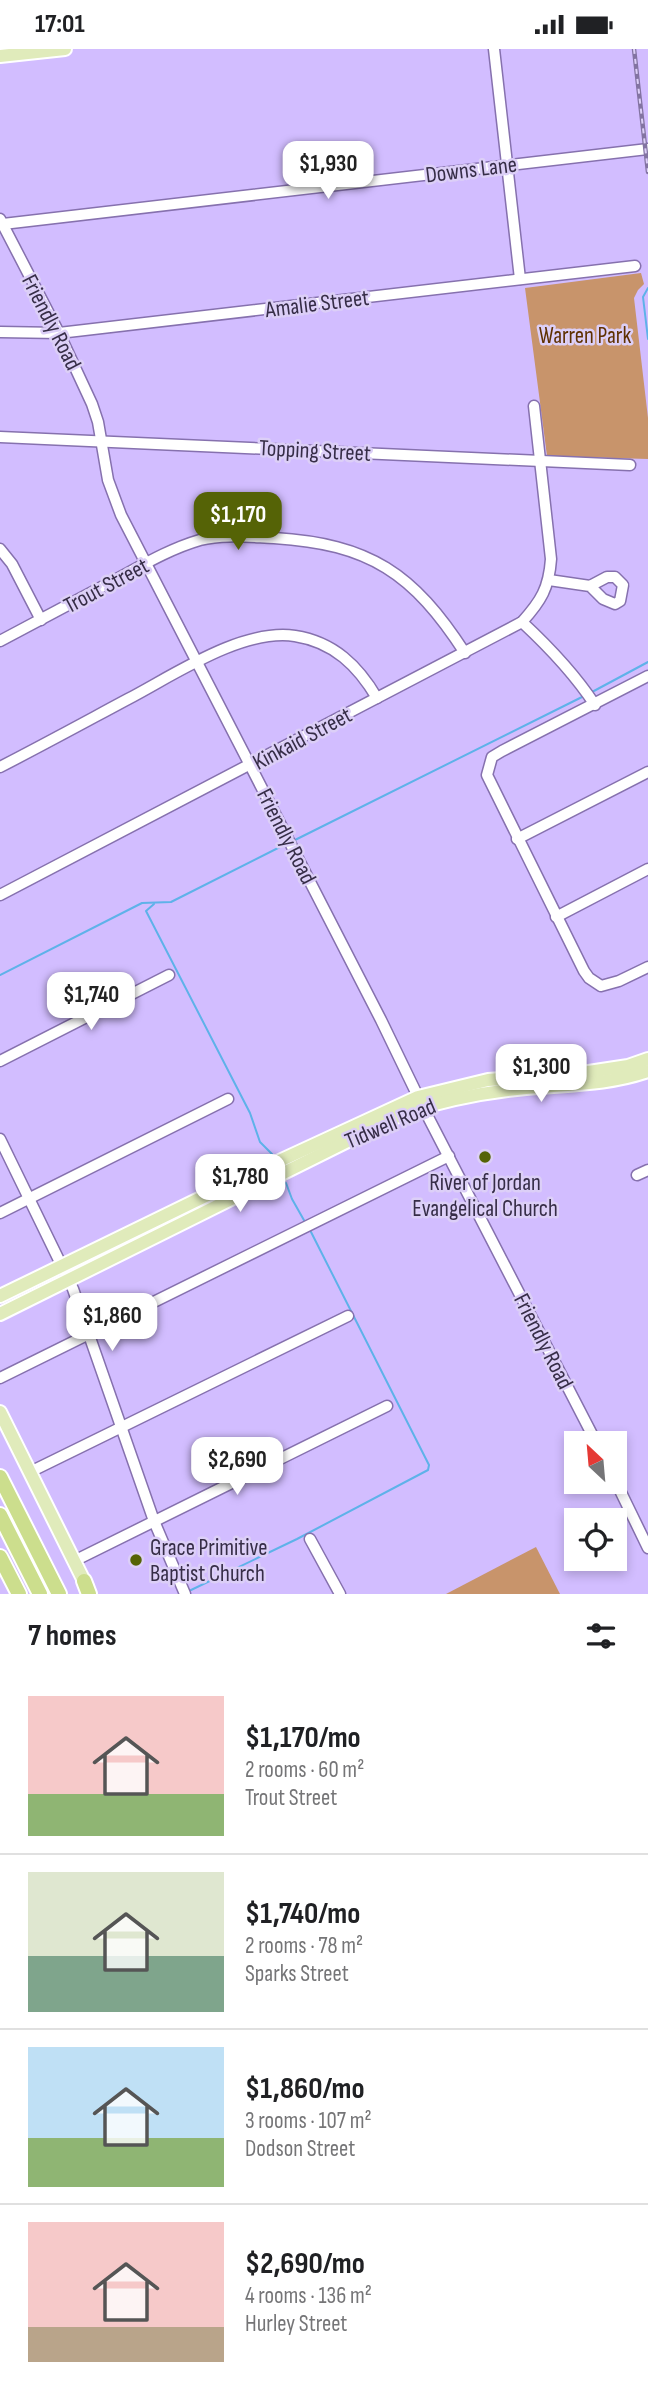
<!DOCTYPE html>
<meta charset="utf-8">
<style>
body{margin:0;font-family:"Sofia Sans Condensed",sans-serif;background:#f6f6f6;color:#202124;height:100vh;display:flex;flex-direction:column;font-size:26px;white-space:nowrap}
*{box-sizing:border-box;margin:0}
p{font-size:23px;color:#757577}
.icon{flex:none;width:38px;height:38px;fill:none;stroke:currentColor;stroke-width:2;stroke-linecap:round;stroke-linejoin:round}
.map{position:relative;height:1545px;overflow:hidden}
.panel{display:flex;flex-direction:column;background:#fff;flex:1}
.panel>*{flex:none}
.needle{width:46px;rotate:334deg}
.fabs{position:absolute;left:564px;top:1382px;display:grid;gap:14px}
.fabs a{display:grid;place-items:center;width:63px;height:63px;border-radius:0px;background:#fff;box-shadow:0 4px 10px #0003;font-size:35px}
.price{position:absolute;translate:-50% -60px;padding:0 16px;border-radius:14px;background:#fff;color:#222;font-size:23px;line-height:46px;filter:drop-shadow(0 2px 4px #0008)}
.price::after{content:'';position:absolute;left:50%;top:42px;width:21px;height:16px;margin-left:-10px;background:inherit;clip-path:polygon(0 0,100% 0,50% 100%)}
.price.selected{background:#556306;color:#fff}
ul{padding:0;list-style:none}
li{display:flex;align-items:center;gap:21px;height:175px;padding:0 28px}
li+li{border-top:2px solid #e0e0e0}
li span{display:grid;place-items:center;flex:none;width:196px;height:140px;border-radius:0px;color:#555}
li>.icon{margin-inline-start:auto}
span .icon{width:84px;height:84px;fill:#fffc;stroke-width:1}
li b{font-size:30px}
h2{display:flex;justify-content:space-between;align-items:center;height:84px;padding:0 28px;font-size:30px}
.status{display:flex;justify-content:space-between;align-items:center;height:49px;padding:0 35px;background:#fff;direction:ltr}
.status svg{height:19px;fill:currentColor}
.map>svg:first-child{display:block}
.green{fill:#c8946b}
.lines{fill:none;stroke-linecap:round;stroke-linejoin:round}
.stream{stroke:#5eb2e9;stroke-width:2}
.minor-casing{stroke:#8671ae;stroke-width:13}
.major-casing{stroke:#fff;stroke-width:16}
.highway-casing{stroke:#fff;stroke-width:18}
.minor{stroke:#fff;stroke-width:10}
.major{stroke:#e0ebbb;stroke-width:12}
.highway{stroke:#ccde8d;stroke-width:14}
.rail-casing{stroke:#8374a2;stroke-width:4.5}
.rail{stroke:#dccff7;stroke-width:2;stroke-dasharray:5;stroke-linecap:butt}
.poi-dot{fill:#556306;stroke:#dccff7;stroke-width:2.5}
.labels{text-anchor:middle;stroke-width:5;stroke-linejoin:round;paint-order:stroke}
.street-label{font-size:23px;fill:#362d47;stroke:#dccff7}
.park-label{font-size:23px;fill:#5e3000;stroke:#dccff7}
.poi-label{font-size:23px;fill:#362d47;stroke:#dccff7}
</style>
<div class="status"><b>17:01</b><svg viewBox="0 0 49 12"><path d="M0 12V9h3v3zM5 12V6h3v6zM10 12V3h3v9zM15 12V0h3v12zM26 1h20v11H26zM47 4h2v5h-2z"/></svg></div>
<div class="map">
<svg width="648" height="1545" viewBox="0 0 648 1545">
<rect width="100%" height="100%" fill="#d2bdff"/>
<g class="green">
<polygon points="641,224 644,235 638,241 634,249 648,369 648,410 547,407 525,239"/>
<polygon points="536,1498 560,1545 446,1545"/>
</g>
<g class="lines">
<g class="stream">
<polyline points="648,239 643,248 648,290"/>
<polyline points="592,643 648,613"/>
<polyline points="295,791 584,647"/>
<polyline points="154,855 146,862 250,1064 260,1093 272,1105"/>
<polyline points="0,926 142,854 171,853 286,795"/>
<polyline points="286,1134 292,1150 305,1173"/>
<polyline points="189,1542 297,1490 428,1421 429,1416 310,1181"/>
</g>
<defs>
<g id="minor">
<polyline points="494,0 520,230"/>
<polyline points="0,170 59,284 92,355 98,373 108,431 121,466 250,716 381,971 425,1062 597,1395"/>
<polyline points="3,175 648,100"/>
<polyline points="0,283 59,284 635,217"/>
<polyline points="0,388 630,416"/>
<polyline points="0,500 12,515 41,571"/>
<polyline points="549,531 590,537 607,528 615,528 623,536 620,552 615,555 603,550 590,537"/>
<path d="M522,573c28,26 52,51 73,83"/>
<path d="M0,592c38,-20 75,-40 113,-60 28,-15 56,-32 87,-41 24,-6 49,-3 74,-2 96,6 139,35 191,115"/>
<polyline points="648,627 502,702 492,708 487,726 584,922 589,929 601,937 619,932 648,918"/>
<path d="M0,718c43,-22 85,-45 128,-68 46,-24 114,-71 167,-63 39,6 63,30 82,62"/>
<polyline points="517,790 648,723"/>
<path d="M0,846l522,-273c19,-21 27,-34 29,-63l-17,-153"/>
<polyline points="556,868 648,820"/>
<polyline points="0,1012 169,926"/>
<polyline points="0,1090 73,1240 154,1472 185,1545"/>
<polyline points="637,1126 648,1121"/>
<polyline points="0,1164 228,1050"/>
<polyline points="0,1329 449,1107"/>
<polyline points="30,1423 348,1267"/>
<polyline points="614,1429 648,1499"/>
<polyline points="310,1490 340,1545"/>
<polyline points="74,1512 387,1357"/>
</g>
<g id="major">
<polyline points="0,7 65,0"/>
<polyline points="0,1247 236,1132 418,1048 488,1031 582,1024 628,1017 648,1010"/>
<path d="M0,1265l404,-201c40,-13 80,-21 122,-25 42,-4 82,-3 122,-17"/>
<polyline points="0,1363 87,1538"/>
</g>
<g id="highway">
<polyline points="0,1428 59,1545"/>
<polyline points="0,1466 40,1545"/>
<polyline points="0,1508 19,1545"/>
<polyline points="84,1532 89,1545"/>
</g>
</defs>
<use href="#minor" class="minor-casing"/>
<use href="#major" class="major-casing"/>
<use href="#highway" class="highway-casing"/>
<use href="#minor" class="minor"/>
<use href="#major" class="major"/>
<use href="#highway" class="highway"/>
<defs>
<polyline id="rail" points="634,0 648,123"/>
</defs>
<use href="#rail" class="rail-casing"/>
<use href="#rail" class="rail"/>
</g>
<g class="poi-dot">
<circle cx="485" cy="1108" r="7"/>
<circle cx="136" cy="1511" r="7"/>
</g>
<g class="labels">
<g class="street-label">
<text transform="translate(471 120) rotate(-7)" y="8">Downs Lane</text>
<text transform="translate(317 254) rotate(-7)" y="8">Amalie Street</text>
<text transform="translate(52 273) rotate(63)" y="8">Friendly Road</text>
<text transform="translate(315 401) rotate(3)" y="8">Topping Street</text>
<text transform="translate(106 536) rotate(-28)" y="8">Trout Street</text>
<text transform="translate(302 689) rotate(-28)" y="8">Kinkaid Street</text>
<text transform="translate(287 787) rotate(63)" y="8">Friendly Road</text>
<text transform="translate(390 1074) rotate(-23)" y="8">Tidwell Road</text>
<text transform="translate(544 1292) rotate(63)" y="8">Friendly Road</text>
</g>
<g class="park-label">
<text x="585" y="294">Warren Park</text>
</g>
<g class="poi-label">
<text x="485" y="1141">River of Jordan<tspan x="485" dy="26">Evangelical Church</tspan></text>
<text x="150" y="1506" text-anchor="start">Grace Primitive<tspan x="150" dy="26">Baptist Church</tspan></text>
</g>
</g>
</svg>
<div class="fabs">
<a><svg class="needle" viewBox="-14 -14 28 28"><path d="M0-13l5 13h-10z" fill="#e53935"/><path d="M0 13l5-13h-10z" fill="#757577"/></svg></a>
<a><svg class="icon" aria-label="locate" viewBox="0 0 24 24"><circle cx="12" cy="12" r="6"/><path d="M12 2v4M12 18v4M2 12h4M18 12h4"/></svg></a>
</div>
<b class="price" style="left:328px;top:152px">$1,930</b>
<b class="price selected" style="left:238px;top:503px">$1,170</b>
<b class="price" style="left:91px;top:983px">$1,740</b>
<b class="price" style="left:541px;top:1055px">$1,300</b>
<b class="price" style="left:240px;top:1165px">$1,780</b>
<b class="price" style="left:112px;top:1304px">$1,860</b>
<b class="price" style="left:237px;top:1448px">$2,690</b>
</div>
<section class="panel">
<h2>7 homes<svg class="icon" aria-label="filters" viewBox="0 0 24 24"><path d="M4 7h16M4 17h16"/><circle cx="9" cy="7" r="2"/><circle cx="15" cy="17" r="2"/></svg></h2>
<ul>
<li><span style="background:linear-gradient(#f6c9c9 70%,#8fb573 0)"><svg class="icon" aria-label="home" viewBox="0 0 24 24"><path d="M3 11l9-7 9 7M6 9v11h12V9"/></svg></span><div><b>$1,170/mo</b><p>2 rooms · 60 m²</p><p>Trout Street</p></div></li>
<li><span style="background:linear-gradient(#dfe7d0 60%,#7fa58c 0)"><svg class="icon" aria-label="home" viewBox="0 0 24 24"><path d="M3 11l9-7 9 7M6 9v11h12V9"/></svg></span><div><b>$1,740/mo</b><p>2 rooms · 78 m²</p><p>Sparks Street</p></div></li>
<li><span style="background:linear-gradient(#bfe0f5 65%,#8fb573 0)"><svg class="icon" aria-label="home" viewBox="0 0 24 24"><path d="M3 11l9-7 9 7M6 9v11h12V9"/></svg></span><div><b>$1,860/mo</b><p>3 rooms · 107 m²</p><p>Dodson Street</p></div></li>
<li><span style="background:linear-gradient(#f6c9c9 75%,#b9a48a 0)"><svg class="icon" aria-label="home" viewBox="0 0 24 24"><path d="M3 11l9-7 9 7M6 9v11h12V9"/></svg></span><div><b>$2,690/mo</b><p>4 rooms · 136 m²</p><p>Hurley Street</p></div></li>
</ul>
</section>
